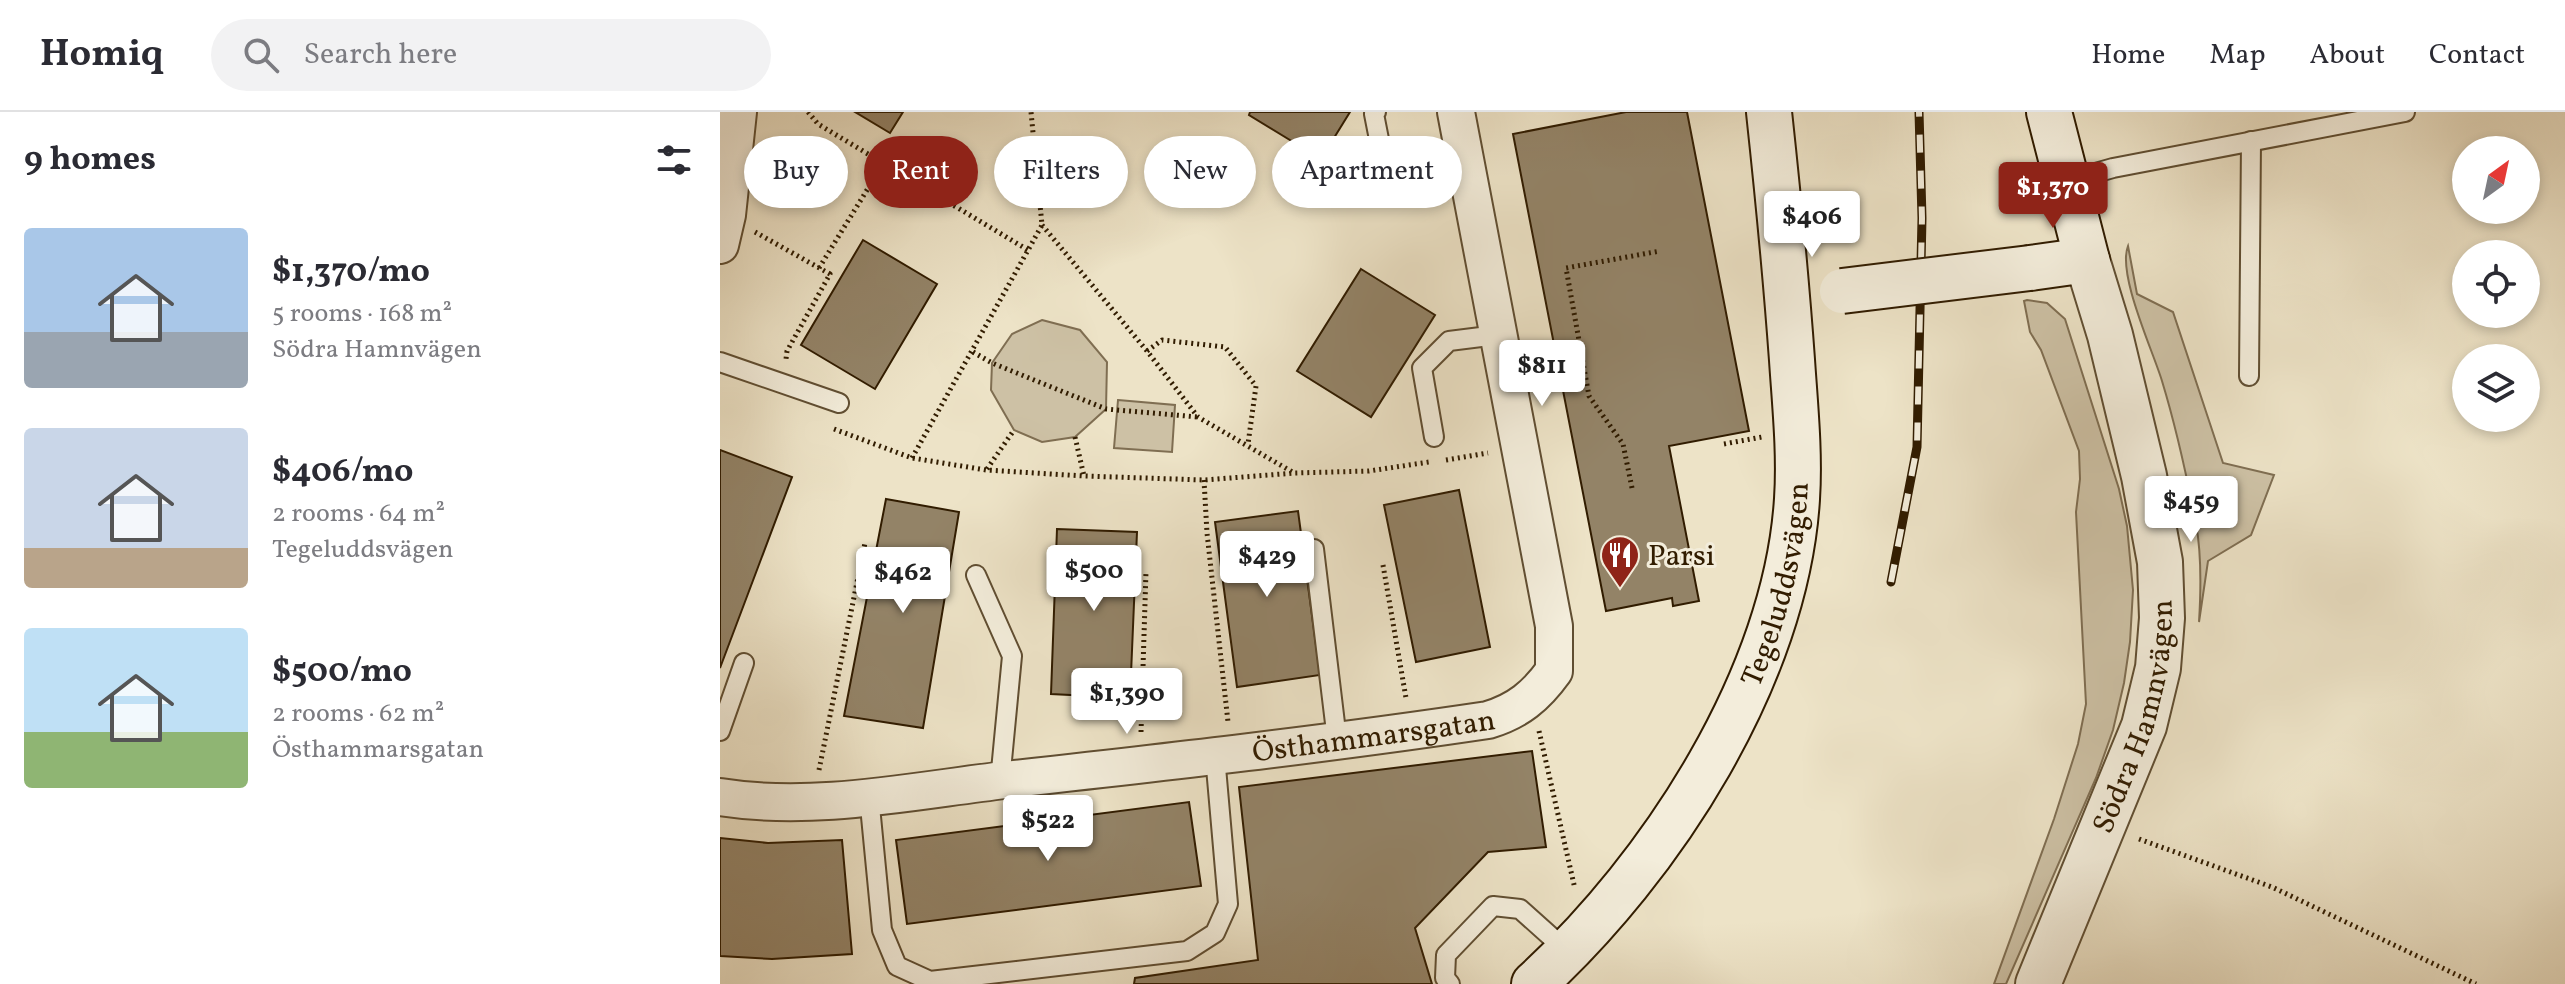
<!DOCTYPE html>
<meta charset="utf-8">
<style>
body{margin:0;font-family:Vollkorn,serif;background:#f2f2f3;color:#2b2b33;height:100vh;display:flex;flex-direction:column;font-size:30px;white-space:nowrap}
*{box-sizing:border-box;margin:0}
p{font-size:26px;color:#7c7c81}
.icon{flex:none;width:44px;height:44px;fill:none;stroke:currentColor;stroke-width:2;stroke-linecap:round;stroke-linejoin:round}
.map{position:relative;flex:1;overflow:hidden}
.drawer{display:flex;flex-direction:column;background:#fff;width:720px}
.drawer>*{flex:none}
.hud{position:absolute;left:24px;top:24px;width:760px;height:72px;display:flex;gap:16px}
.needle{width:52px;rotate:33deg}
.buttons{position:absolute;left:1732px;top:24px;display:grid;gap:16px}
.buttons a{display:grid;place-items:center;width:88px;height:88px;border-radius:50%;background:#fff;box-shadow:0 4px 12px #0003;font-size:40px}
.price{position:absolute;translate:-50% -68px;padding:0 18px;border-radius:8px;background:#fff;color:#222;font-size:26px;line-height:52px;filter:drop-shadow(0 2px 4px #0008)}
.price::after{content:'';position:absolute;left:50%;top:48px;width:24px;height:18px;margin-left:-12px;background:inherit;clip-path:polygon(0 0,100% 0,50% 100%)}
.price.on{background:#8f2418;color:#fff}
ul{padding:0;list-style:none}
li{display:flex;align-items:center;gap:24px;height:200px;padding:0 24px}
li span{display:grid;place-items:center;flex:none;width:224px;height:160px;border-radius:8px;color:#555}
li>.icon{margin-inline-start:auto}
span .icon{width:96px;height:96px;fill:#fffc;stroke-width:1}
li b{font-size:34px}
h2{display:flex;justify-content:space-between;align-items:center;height:96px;padding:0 24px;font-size:34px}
.tag{padding:0 28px;border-radius:36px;background:#fff;box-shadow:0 4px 12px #0003;font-size:28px;line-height:72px}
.tag.on{background:#8f2418;color:#fff}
header{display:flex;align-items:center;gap:48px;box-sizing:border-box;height:112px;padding:0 40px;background:#fff;border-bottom:2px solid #e1e1e2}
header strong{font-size:38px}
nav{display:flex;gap:44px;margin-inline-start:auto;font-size:28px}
.search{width:560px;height:72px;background:#f2f2f3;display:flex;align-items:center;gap:20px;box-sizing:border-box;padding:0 28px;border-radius:44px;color:#7c7c81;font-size:30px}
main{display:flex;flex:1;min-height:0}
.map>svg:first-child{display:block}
.green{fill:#cdc1a5;stroke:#7f6e52;stroke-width:2}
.building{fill:#938367;stroke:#311c00;stroke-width:2}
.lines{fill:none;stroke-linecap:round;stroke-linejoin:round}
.service-casing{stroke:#604e32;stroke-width:22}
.minor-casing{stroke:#604e32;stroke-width:40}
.tertiary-casing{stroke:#604e32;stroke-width:48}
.secondary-casing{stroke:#311c00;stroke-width:48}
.path{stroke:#311c00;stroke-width:5;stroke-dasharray:2 4;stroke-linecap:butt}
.service{stroke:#f3eddb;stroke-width:18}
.minor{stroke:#f3eddb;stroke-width:36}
.tertiary{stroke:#f3eddb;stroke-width:44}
.secondary{stroke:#f3eddb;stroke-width:44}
.rail-casing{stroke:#311c00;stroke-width:9}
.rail{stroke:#f3eddb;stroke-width:6;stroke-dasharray:18;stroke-linecap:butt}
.secondary-bridge-casing{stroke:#311c00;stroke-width:48;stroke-linecap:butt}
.secondary-bridge{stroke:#f3eddb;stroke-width:44}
.labels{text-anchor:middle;stroke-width:6;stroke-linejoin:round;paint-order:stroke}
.poi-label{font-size:30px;fill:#311c00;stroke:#f3eddb;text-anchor:start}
.street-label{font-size:30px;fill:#311c00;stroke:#f3eddb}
</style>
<header>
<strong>Homiq</strong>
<div class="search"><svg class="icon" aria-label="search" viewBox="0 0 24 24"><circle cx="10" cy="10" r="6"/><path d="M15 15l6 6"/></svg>Search here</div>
<nav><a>Home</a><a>Map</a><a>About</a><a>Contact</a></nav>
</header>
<main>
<section class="drawer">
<h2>9 homes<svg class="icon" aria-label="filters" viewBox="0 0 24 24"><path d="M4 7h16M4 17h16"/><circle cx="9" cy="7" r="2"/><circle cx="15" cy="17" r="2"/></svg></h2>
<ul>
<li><span style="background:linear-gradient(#a9c7e8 65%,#9aa5b1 0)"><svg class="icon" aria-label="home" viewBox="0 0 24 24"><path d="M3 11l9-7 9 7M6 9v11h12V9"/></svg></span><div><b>$1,370/mo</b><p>5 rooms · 168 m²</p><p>Södra Hamnvägen</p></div></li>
<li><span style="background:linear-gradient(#c9d6e8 75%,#b9a48a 0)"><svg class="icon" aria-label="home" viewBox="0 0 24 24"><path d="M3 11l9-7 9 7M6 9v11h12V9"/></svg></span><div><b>$406/mo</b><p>2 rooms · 64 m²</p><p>Tegeluddsvägen</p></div></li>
<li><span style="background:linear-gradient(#bfe0f5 65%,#8fb573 0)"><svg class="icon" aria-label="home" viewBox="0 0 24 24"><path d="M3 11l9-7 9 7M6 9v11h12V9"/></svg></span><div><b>$500/mo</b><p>2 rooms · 62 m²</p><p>Östhammarsgatan</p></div></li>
</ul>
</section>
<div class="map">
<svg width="1845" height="872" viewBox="0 0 1845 872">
<rect width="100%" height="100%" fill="#ede3c7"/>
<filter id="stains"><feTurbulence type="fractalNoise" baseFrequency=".0025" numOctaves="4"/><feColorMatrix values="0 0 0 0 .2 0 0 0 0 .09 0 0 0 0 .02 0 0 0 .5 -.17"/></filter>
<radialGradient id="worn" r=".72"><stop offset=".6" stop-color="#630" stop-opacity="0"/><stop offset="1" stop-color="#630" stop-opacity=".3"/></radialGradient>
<g class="green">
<path d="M1408,134l9,48 36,18 50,151 51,12 -23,60 -43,26 -9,61c2,-32 3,-66 -3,-98 -9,-47 -20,-97 -34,-143 -9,-30 -45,-107 -34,-135z"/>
<polygon points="1307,188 1327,191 1345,207 1399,377 1407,414 1413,478 1410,530 1404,571 1393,618 1376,666 1286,872 1274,872 1334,707 1358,632 1366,592 1356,400 1360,367 1359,339 1321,238 1310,220 1304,189"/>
<polygon points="322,208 360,218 387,250 386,297 355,325 322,330 294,318 271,278 272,251 292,222"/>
<polygon points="398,288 455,293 452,340 394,336"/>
</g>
<g class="building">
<polygon points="135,0 183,0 170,21"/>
<polygon points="530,0 630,0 601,47 529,3"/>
<polygon points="906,0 967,0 1029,319 949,334 979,489 953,494 952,486 886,499 793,22"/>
<polygon points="143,128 217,172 155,277 81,233"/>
<polygon points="641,157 715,203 651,305 577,259"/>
<polygon points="0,338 72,365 0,556"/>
<polygon points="739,378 770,535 696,550 664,393"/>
<polygon points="166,387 239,400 203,616 124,604"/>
<polygon points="578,399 600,563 517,575 495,410"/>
<polygon points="337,417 417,420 410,586 331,582"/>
<polygon points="812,639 826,735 768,740 695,816 712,872 414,872 415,866 538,848 519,675"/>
<polygon points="469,690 481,774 187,812 176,728"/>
<polygon points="0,726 48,731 122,728 132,842 52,847 0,844"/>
</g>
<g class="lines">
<defs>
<g id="service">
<polyline points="656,0 654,2 669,78"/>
<polyline points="1347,69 1393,56 1685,0"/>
<polyline points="0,250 119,291"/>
<polyline points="1529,264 1531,29"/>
<polyline points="714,325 702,256 729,229 777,223"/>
<polyline points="594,437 617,628"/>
<polyline points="256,463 292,544 280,669"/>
<polyline points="0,619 24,551"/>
<polyline points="149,684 162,818 177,854 210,869 467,839 495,821 508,792 495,644"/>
<polyline points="730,872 725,866 726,843 773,794 800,797 848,840"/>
</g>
<g id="minor">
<polyline points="0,133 7,103 18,0"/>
<path id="s1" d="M0,685c93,15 192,-6 285,-17 161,-18 322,-36 483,-60 30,-9 48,-24 66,-49v-45l-98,-514"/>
</g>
<g id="tertiary">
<path id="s2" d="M1318,872l106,-258 14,-58 4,-50 -2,-56 -16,-86 -34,-141 -23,-75"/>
</g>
<g id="secondary">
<polyline points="1310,156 1367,148 1329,0"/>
<path id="s3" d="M814,872c128,-117 252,-308 263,-485 3,-46 -2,-94 -5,-139 -6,-83 -14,-165 -23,-248"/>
</g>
</defs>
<use href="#service" class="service-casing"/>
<use href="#minor" class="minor-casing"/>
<use href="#tertiary" class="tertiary-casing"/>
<use href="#secondary" class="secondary-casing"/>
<g class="path">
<polyline points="88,0 98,12 308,138"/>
<polyline points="322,113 427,239 478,305 574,361"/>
<polyline points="35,120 110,162 67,239 66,247"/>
<polyline points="99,156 163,52"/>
<polyline points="427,239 442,228 505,235 536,274 528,332"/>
<polyline points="253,240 272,251 386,297 478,305"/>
<polyline points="114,317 192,346 266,358 364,364 484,368 575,361 649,359 709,350"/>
<polyline points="355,325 364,364"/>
<polyline points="1004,332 1042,325"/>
<polyline points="192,346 322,113 311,0"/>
<polyline points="726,348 768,341"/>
<polyline points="267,357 294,318"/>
<polyline points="484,368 487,421 508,610"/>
<polyline points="912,376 903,332 869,284 846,156 940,139"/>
<polyline points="663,453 686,586"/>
<polyline points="819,619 855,777"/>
<polyline points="421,620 426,459"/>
<polyline points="99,658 145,431"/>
<polyline points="1419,727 1552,775 1756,872"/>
</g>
<use href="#service" class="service"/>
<use href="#minor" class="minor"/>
<use href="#tertiary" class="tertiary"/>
<use href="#secondary" class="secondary"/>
<defs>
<polyline id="rail" points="1171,470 1197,335 1202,106 1199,0"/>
</defs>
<use href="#rail" class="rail-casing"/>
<use href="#rail" class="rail"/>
<defs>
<polyline id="secondary-bridge" points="1122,179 1310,156"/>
</defs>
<use href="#secondary-bridge" class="secondary-bridge-casing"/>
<use href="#secondary-bridge" class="secondary-bridge"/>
</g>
<defs>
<symbol id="restaurant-pin" viewBox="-11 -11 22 30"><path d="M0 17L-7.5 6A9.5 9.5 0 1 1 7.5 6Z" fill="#8f2418" stroke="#f3eddb"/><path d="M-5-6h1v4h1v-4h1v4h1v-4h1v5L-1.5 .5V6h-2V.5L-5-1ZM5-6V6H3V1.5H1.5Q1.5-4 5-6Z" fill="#fff"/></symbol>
</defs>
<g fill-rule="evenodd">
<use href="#restaurant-pin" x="878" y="421" width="44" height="60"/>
</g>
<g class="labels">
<g class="poi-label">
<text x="928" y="453">Parsi</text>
</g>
<g class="street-label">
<text dy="10" stroke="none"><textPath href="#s3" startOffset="476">Tegeluddsvägen</textPath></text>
<text dy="10" stroke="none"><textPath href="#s2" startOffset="286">Södra Hamnvägen</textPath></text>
<text dy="10" stroke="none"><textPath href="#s1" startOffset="658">Östhammarsgatan</textPath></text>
</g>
</g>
<rect width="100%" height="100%" filter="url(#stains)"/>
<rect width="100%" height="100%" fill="url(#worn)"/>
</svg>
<div class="buttons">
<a><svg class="needle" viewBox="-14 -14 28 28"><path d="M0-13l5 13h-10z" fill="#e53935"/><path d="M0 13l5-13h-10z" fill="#7c7c81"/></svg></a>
<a><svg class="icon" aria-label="locate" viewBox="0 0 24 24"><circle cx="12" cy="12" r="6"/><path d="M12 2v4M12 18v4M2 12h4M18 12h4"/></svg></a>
<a><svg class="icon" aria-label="layers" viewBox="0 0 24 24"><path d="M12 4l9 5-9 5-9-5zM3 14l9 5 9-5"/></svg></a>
</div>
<b class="price on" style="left:1333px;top:118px">$1,370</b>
<b class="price" style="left:1092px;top:147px">$406</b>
<b class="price" style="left:822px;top:296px">$811</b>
<b class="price" style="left:1471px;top:432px">$459</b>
<b class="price" style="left:547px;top:487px">$429</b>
<b class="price" style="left:374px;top:501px">$500</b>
<b class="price" style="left:183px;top:503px">$462</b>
<b class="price" style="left:407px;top:624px">$1,390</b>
<b class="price" style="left:328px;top:751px">$522</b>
<div class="hud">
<a class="tag">Buy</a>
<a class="tag on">Rent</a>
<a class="tag">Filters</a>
<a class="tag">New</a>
<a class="tag">Apartment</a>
</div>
</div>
</main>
